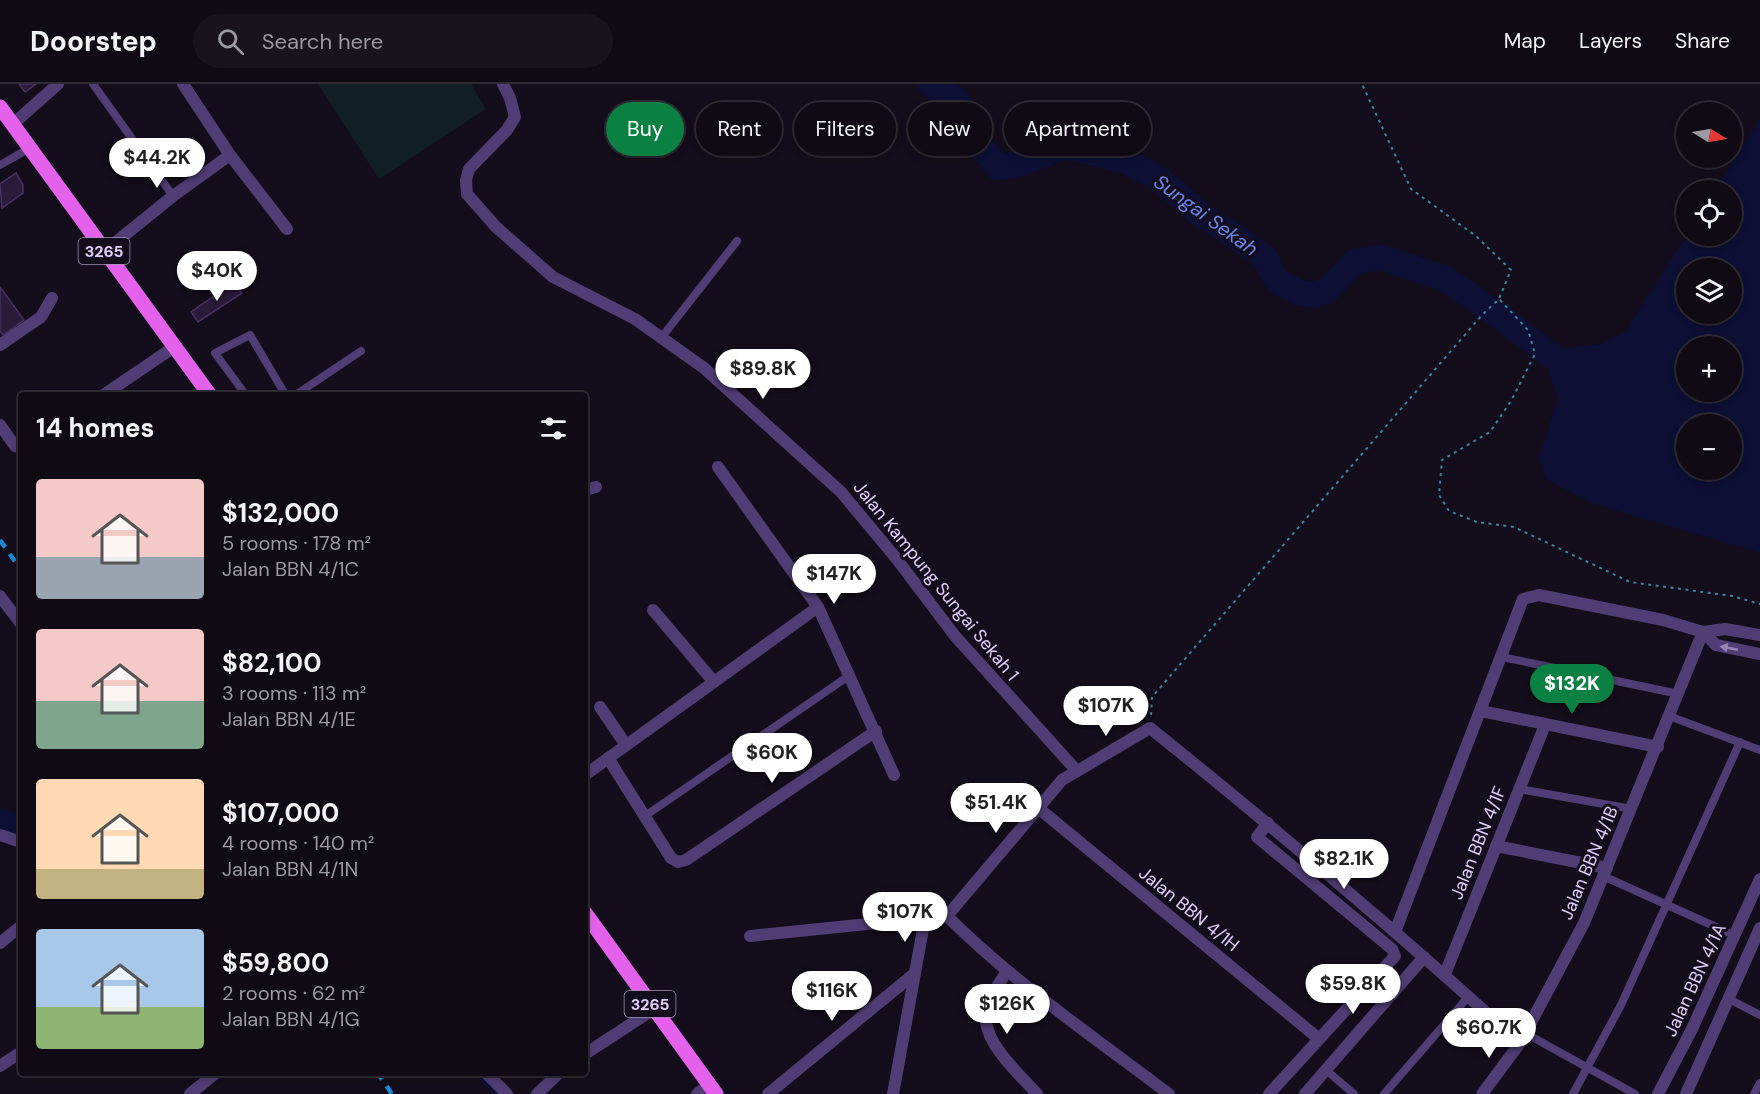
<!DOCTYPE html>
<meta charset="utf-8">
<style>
body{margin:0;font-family:"DM Sans",sans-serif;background:#18131d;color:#f1f3f6;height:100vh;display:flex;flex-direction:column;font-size:22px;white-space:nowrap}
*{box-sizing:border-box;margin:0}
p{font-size:20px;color:#9b9aa0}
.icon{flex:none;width:33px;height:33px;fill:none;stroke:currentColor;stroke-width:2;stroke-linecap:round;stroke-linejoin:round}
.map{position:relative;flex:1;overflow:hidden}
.side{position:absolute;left:18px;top:308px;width:570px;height:684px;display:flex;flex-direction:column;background:#0f0a14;border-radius:6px;box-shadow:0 3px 9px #0003,0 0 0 2px #2f2b34}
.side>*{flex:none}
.top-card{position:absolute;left:606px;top:18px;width:570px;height:54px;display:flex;gap:12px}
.needle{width:39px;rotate:101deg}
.fabs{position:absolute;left:1676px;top:18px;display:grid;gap:12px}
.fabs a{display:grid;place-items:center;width:66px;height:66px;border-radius:50%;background:#0f0a14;box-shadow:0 3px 9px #0003,0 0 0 2px #2f2b34;font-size:30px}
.price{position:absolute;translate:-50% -51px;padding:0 14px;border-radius:21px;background:#fff;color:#222;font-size:20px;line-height:39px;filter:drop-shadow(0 2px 3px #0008)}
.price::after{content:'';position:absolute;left:50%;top:36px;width:18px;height:14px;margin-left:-9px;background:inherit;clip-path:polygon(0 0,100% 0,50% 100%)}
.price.on{background:#0b8043;color:#fff}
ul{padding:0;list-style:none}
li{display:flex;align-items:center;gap:18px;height:150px;padding:0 18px}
li span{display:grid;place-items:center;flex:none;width:168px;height:120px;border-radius:6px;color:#555}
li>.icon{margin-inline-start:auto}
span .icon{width:72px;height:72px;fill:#fffc;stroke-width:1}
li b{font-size:26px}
h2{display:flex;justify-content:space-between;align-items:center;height:72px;padding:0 18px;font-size:26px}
.tag{padding:0 21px;border-radius:27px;background:#0f0a14;box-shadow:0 3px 9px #0003,0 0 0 2px #2f2b34;font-size:21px;line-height:54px}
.tag.on{background:#0b8043;color:#fff}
header{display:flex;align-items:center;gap:36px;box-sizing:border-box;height:84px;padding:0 30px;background:#0f0a14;border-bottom:2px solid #2f2b34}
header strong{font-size:28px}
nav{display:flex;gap:33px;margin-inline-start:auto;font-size:21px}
.search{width:420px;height:54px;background:#18131d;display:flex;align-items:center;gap:15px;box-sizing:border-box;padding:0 21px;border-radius:33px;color:#9b9aa0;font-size:22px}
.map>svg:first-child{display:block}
.green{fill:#111f24}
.water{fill:#0d0f34;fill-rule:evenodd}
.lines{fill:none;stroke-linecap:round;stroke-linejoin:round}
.stream{stroke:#0d0f34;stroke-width:4.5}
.river{stroke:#0d0f34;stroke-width:26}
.building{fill:#2b1b3a;stroke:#4a3063;stroke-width:1.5}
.path{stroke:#3a86a0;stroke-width:2;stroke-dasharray:3 4.5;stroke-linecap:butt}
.service{stroke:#513d75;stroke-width:8}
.minor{stroke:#513d75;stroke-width:12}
.primary{stroke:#e461ec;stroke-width:15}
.rail{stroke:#1989d8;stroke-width:4.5;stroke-dasharray:9 8;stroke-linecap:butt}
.oneway{fill:#9885b7}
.labels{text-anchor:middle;stroke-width:6;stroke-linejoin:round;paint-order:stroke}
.shield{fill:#140d1b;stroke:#a393b6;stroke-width:1.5}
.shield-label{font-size:16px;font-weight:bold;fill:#e0cdf9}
.street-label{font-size:18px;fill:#e0cdf9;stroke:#140d1b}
.water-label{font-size:20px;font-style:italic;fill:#6785ed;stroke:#140d1b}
</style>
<header>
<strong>Doorstep</strong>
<div class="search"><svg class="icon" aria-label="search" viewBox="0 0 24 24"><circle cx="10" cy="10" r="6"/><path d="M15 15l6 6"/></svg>Search here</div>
<nav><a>Map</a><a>Layers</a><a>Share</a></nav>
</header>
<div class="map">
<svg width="1760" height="1010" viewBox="0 0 1760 1010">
<rect width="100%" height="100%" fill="#140d1b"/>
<polygon class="green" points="318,0 471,0 486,25 379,95"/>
<path class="water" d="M1760,36v433l-170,-50 -44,-24 -8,-21 20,-59 -9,-26 17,-25 34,-4 25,-12 61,-96h45v-46h-16zM1686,184h45v46h-45zM1686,262h45v46h-45zM1686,340h45v46h-45z"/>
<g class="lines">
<polyline class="stream" points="476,988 496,1010"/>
<g class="river">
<polyline points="930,0 955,15 971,34 980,61 997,83 1017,81 1065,62 1125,77 1158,94 1199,129 1242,157 1265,174 1277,197 1299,209 1315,211 1328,206 1354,178 1379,173 1443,194 1474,214 1559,277 1592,284"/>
<polyline points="0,738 21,744"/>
</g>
</g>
<g class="building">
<polygon points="19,0 36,0 25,8"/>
<polygon points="16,89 23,101 23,109 2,124 0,100"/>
<polygon points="234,198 242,209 198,238 191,228"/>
<polygon points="0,203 24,236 3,251 0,247"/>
</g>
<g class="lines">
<g class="path">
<polyline points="1500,216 1528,246 1535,270 1511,317 1490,348 1442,376 1439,411 1449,427 1477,438 1514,443 1630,498 1732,512 1760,520"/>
<polyline points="1151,631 1152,613 1482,231 1499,215 1511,186 1476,152 1411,105 1362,0"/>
</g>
<g class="service">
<polyline points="93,0 173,112"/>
<polyline points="0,81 30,64"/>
<polyline points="661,254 737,157"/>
<polyline points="245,310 215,269 250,251 285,310"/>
<polyline points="297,310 361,267"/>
<polyline points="1502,573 1679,610"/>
<polyline points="1669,632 1760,666"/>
<polyline points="1519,705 1632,725"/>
<polyline points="645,732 850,591"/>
<polyline points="1603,792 1736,852"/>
<polyline points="1727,914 1760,931"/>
<polyline points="1525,949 1635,1010"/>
<polyline points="1326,986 1354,1010"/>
<polyline points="1384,1010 1469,912"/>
<polyline points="1573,1010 1621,921 1740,658"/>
<polyline points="1754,1010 1760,999"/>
</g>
<g class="minor">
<polyline points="183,0 230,71 287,145"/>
<polyline points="503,0 510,14 515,33 507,46 469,85 466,96 467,110 496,143 553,193 635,235 704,284 841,408 896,474 955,552 1076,686"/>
<polyline points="13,40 58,0"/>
<polyline points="105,167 173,112 230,71"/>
<polyline points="0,261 41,233 52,214"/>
<polyline points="105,310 174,263"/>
<polyline points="0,341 15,362 21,364"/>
<polyline points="718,383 818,523 894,691"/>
<polyline points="585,406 596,403"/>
<polyline points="0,512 21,540"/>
<polyline points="653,526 714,598"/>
<polyline points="1703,548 1725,545 1760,551"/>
<polyline points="600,623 626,661"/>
<polyline points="1481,627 1658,663"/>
<polyline points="608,674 671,774 678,778 686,776 876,647"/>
<polyline points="585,691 818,523"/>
<polyline points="1037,723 1318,954"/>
<polyline points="1268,739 1257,753 1392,865 1395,872 1269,1010"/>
<polyline points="0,751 21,758"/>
<polyline points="1496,762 1607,784"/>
<path d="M947,832c67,67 147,121 222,178"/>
<polyline points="1395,848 1523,515 1539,511 1663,536 1703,548 1716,561 1760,570"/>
<path d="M750,852l197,-20 115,-136 88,-52c126,101 250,206 370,315"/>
<polyline points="0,859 21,842"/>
<path d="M1007,887c-6,10 -14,21 -19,32 -13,34 29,68 49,91"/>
<polyline points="1445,890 1545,641"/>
<polyline points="585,970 654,925"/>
<polyline points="0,982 21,968"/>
<polyline points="485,988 507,1010"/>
<polyline points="190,1010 217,988"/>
<polyline points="537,1010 560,988"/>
<polyline points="697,1010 709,1000"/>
<polyline points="768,1010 914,890"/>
<polyline points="893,1010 925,834"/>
<polyline points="1305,1010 1424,873"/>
<polyline points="1482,1010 1520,959 1584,839 1703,548"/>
<polyline points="1658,1010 1692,945 1760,795"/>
<polyline points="1686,1010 1760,844"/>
</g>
<g class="primary">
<polyline points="0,23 209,310"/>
<polyline points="585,829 716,1010"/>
</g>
<g class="rail">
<polyline points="0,456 21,486"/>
<polyline points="377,988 392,1010"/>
</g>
</g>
<defs><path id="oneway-solid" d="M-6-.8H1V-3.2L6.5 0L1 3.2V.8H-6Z" transform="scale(1.5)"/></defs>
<use class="oneway" href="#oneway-solid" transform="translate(1729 564) rotate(-169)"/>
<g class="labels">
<g class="shield">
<rect x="78.5" y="154" width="51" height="26" rx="4.5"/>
<rect x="624.5" y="907" width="51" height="26" rx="4.5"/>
</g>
<g class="shield-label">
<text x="104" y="173">3265</text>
<text x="650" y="926">3265</text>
</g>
<g class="street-label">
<text transform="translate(936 497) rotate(51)" y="6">Jalan Kampung Sungai Sekah 1</text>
<text transform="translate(1478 759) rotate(-68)" y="6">Jalan BBN 4/1F</text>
<text transform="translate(1589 779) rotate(-67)" y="6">Jalan BBN 4/1B</text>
<text transform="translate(1189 825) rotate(39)" y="6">Jalan BBN 4/1H</text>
<text transform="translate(1695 896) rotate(-65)" y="6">Jalan BBN 4/1A</text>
</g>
<g class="water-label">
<text transform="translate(1206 131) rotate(36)" y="7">Sungai Sekah</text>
</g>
</g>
</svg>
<div class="fabs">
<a><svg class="needle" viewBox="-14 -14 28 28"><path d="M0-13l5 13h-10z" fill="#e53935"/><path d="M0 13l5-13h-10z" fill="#9b9aa0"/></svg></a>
<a><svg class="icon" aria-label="locate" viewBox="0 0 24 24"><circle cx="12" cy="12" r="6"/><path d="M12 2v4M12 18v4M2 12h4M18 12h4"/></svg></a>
<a><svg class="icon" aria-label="layers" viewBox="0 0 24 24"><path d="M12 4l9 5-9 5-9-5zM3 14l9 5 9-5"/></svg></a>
<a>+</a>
<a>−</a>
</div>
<b class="price" style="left:157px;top:105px">$44.2K</b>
<b class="price" style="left:217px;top:218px">$40K</b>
<b class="price" style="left:763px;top:316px">$89.8K</b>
<b class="price" style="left:834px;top:521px">$147K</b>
<b class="price on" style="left:1572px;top:631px">$132K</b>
<b class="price" style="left:1106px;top:653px">$107K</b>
<b class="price" style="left:772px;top:700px">$60K</b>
<b class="price" style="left:996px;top:750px">$51.4K</b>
<b class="price" style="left:1344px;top:806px">$82.1K</b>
<b class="price" style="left:905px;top:859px">$107K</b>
<b class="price" style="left:1353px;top:931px">$59.8K</b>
<b class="price" style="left:832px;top:938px">$116K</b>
<b class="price" style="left:1007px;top:951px">$126K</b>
<b class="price" style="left:1489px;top:975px">$60.7K</b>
<div class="top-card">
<a class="tag on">Buy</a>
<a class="tag">Rent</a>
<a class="tag">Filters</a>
<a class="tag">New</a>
<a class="tag">Apartment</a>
</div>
<section class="side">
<h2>14 homes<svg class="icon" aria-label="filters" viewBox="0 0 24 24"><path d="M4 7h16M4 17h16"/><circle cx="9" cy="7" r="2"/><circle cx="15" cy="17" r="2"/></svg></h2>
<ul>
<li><span style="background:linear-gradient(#f6c9c9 65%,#9aa5b1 0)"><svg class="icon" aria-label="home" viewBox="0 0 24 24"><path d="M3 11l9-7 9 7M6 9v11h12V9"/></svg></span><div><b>$132,000</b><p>5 rooms · 178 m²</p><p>Jalan BBN 4/1C</p></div></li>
<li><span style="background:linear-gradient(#f6c9c9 60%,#7fa58c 0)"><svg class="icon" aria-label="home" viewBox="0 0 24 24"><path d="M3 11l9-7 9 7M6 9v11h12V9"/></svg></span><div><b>$82,100</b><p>3 rooms · 113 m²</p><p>Jalan BBN 4/1E</p></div></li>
<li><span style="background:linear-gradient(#ffd9b3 75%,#c2b280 0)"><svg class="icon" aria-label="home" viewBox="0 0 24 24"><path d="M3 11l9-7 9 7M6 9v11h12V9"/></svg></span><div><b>$107,000</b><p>4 rooms · 140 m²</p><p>Jalan BBN 4/1N</p></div></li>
<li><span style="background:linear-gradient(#a9c7e8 65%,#8fb573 0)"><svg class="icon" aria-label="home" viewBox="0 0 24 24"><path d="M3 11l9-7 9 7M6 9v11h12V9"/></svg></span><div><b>$59,800</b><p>2 rooms · 62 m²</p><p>Jalan BBN 4/1G</p></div></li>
</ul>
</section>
</div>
